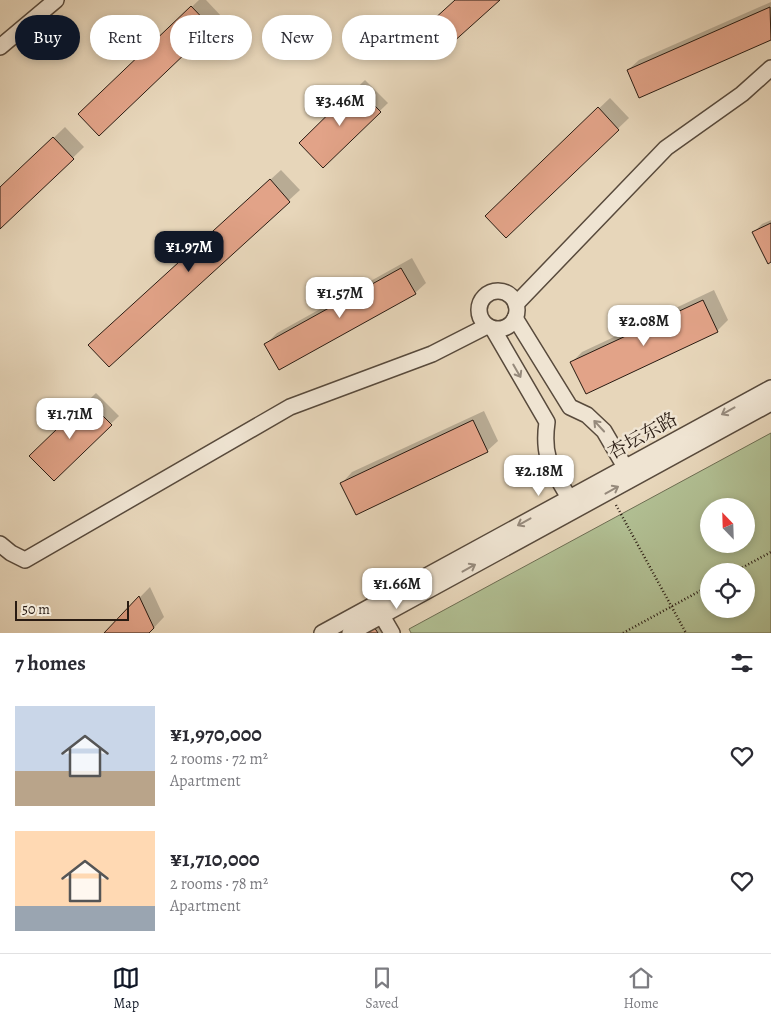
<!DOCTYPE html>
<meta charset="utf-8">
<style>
body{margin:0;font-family:Alegreya,"Noto Serif SC",serif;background:#f7f7f7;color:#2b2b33;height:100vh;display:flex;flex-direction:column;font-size:19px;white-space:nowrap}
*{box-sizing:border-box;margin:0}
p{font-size:16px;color:#7c7c81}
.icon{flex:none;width:28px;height:28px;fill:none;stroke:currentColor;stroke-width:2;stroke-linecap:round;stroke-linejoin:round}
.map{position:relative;height:633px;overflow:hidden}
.drawer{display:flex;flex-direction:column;background:#fff;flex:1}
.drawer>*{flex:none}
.top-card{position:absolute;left:15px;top:15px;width:500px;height:45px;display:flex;gap:10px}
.needle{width:32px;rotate:337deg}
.fabs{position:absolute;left:700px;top:498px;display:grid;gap:10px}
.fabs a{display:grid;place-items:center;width:55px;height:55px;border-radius:50%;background:#fff;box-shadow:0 2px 8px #0003;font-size:25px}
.scale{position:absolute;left:15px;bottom:12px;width:114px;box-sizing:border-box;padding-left:5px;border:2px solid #291b12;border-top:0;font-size:14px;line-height:18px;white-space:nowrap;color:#291b12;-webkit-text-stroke:4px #efe4d2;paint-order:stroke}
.price{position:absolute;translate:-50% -42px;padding:0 11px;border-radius:10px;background:#fff;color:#222;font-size:16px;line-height:32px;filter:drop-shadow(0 1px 2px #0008)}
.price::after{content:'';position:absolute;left:50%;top:30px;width:15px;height:11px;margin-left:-8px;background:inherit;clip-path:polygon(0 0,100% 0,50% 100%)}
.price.on{background:#111827;color:#fff}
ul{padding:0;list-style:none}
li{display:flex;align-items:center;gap:15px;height:125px;padding:0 15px}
li span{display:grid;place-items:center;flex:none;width:140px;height:100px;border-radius:0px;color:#555}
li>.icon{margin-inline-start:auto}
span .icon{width:60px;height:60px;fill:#fffc;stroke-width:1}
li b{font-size:21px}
h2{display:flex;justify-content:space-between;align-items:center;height:60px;padding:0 15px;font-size:21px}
.pill{padding:0 18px;border-radius:22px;background:#fff;box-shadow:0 2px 8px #0003;font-size:18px;line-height:45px}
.pill.on{background:#111827;color:#fff}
.tab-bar{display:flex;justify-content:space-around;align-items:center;height:70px;border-top:1px solid #e1e1e2;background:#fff;font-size:14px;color:#7c7c81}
.tab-bar a{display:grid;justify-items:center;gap:2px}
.tab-bar .on{color:#111827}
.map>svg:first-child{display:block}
.green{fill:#b1bf93;stroke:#6d6d52;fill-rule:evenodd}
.shadow{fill:#0003}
.building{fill:#e2a388;stroke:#291b12}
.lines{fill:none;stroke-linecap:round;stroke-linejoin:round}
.minor-casing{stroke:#584a3c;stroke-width:18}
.path{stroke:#291b12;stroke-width:2.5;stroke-dasharray:1 2.5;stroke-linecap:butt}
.minor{stroke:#efe4d2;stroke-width:15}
.oneway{stroke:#968a7c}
.labels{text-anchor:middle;stroke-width:5;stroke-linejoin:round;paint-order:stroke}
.street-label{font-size:19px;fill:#291b12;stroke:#efe4d2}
</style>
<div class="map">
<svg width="771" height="633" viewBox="0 0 771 633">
<rect width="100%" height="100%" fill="#e7d6ba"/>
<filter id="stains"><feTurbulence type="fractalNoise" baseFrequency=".004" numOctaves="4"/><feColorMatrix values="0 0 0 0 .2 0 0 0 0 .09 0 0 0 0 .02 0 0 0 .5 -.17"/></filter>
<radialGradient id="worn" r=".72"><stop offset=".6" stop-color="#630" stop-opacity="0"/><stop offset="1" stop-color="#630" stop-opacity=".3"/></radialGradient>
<path class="green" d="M771,433v200h-360l-2,-4zM709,506h37v38h-37zM709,571h37v38h-37z"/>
<g class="shadow">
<polygon points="199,0 206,0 222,17 211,27 90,104"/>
<polygon points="771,2 771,39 639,96 628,70 639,60"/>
<polygon points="365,80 388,103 323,166 300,143"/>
<polygon points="610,98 629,118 506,236 497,205"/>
<polygon points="65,127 84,147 0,228 0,189"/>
<polygon points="281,170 300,190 109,365 101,334"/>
<polygon points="771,220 771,261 754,232 762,224"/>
<polygon points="412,258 426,283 415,293 266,344 277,333"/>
<polygon points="714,290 728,320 717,331 572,362 582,352"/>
<polygon points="96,393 119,416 54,479 31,456"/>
<polygon points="484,411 498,441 487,451 342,483 352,472"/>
<polygon points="150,587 164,617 149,633 105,633"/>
<polygon points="385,617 395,633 358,633"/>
</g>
<g class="building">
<polygon points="455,0 500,0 441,53 421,31"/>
<polygon points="191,6 212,28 99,136 78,114"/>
<polygon points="770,7 771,40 639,98 627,70"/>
<polygon points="356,87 381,112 323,168 299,143"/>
<polygon points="598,107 619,130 506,238 485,216"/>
<polygon points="53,137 74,159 0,229 0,187"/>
<polygon points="270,179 290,202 109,367 88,345"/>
<polygon points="771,223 771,262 768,264 752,232"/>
<polygon points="401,268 416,294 279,370 264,344"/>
<polygon points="703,300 718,332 586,394 570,362"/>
<polygon points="87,400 112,425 54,481 29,456"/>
<polygon points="473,420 488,452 356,515 340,483"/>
<polygon points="139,596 154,628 149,633 104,633"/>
<polygon points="374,627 378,633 364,633"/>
</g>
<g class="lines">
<defs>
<g id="minor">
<polyline points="0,47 56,0"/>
<circle cx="498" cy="310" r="19"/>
<polyline points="516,304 666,148 742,94 771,68"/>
<polyline points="515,318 570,407 587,415 604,431 625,467"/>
<path d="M493,329l54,93c-5,36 5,46 22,76"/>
<polyline points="0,544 11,553 25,560 290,407 432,354 487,326"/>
<polyline points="378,609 392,633"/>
<polyline points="322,633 771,388"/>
<polyline points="350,633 771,403"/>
</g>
</defs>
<use href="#minor" class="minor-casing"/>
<g class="path">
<polyline points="616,505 686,633"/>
<polyline points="736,571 771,552"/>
<polyline points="623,633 709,586"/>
</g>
<use href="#minor" class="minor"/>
</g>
<defs><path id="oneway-shaft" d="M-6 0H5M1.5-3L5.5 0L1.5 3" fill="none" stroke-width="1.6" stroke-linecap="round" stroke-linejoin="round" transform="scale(1.25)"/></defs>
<g class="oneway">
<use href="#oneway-shaft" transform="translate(517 371) rotate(60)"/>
<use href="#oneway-shaft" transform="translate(728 411) rotate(151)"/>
<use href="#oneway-shaft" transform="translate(599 426) rotate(-133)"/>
<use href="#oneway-shaft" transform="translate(612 490) rotate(-29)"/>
<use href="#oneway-shaft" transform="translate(524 522) rotate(151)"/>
<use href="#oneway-shaft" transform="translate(469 568) rotate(-29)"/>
</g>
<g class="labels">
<g class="street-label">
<text transform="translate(642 435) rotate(-29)" y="7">杏坛东路</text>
</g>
</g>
<rect width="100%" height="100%" filter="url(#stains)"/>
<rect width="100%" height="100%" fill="url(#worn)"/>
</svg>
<div class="fabs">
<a><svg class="needle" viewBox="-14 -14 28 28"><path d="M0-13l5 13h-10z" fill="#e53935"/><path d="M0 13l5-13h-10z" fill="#7c7c81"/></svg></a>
<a><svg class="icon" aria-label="locate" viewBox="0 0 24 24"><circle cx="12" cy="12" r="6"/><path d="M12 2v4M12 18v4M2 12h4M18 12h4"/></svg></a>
</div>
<div class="scale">50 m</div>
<b class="price" style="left:340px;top:127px">¥3.46M</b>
<b class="price on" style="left:189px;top:273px">¥1.97M</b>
<b class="price" style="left:340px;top:319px">¥1.57M</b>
<b class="price" style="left:644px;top:347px">¥2.08M</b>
<b class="price" style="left:70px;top:440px">¥1.71M</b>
<b class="price" style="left:539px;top:497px">¥2.18M</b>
<b class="price" style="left:397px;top:610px">¥1.66M</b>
<div class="top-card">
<a class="pill on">Buy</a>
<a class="pill">Rent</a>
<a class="pill">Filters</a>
<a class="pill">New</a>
<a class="pill">Apartment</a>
</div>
</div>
<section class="drawer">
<h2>7 homes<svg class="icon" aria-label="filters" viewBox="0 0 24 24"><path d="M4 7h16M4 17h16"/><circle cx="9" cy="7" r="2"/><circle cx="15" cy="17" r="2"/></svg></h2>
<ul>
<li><span style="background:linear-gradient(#c9d6e8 65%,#b9a48a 0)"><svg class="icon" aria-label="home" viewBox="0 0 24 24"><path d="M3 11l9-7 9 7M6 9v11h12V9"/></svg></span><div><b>¥1,970,000</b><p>2 rooms · 72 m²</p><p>Apartment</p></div><svg class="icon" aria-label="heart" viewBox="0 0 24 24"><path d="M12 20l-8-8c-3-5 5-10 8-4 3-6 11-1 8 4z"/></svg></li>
<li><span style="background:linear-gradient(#ffd9b3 75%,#9aa5b1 0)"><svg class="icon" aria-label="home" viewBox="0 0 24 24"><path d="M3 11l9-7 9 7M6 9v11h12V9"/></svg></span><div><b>¥1,710,000</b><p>2 rooms · 78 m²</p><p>Apartment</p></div><svg class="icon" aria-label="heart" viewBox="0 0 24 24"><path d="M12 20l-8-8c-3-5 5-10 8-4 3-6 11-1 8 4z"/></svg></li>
</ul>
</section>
<nav class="tab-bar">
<a class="on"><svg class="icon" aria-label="map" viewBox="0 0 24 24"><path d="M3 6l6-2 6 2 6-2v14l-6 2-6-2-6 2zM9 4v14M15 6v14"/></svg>Map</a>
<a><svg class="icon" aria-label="saved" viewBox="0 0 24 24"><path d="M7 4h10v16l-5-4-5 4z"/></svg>Saved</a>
<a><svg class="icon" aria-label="home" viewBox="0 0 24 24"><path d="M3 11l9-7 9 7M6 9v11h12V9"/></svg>Home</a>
</nav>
